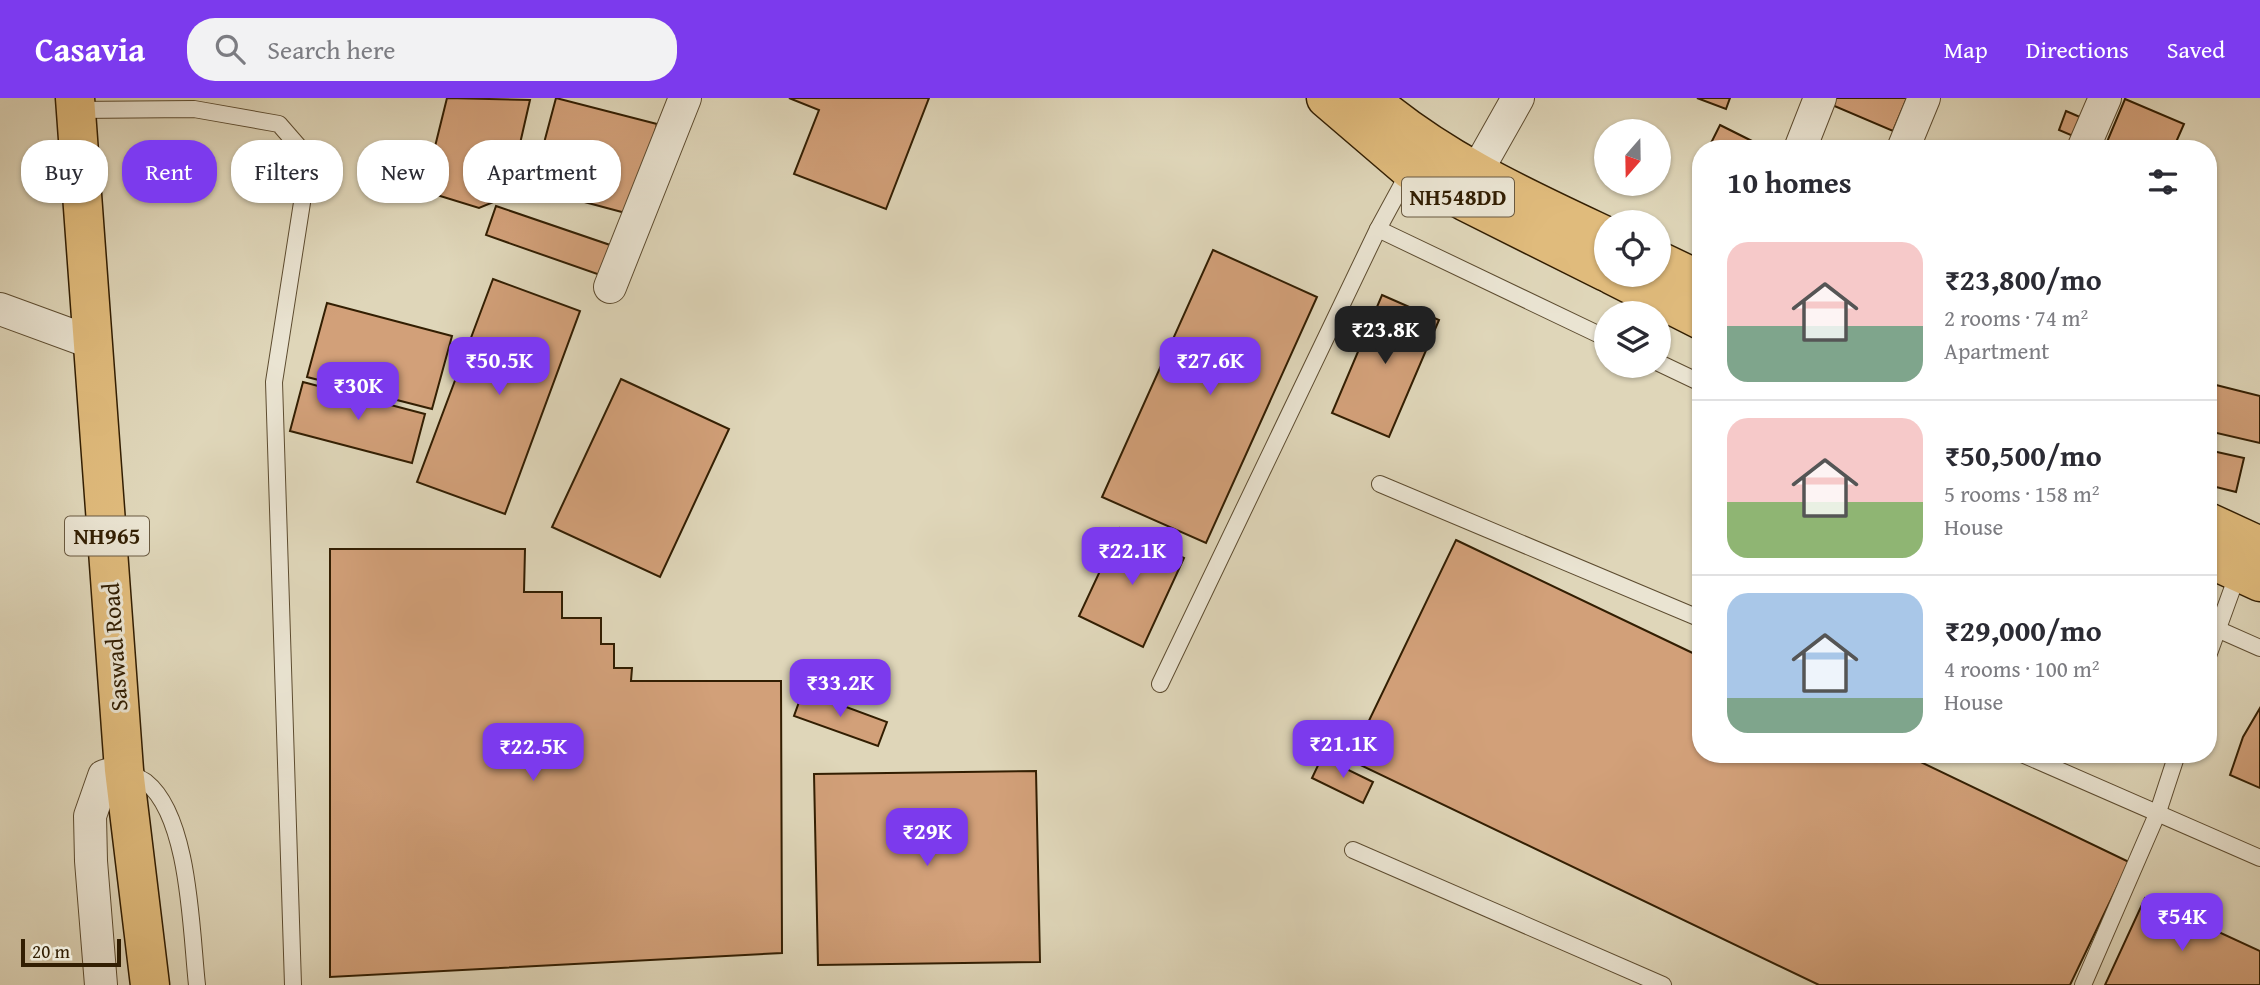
<!DOCTYPE html>
<meta charset="utf-8">
<style>
body{margin:0;font-family:"Gentium Book Plus",serif;background:#f2f2f3;color:#2b2b33;height:100vh;display:flex;flex-direction:column;font-size:26px;white-space:nowrap}
*{box-sizing:border-box;margin:0}
p{font-size:23px;color:#7c7c81}
.icon{flex:none;width:38px;height:38px;fill:none;stroke:currentColor;stroke-width:2;stroke-linecap:round;stroke-linejoin:round}
.map{position:relative;flex:1;overflow:hidden}
.sheet{position:absolute;left:1692px;top:42px;width:525px;height:623px;display:flex;flex-direction:column;background:#fff;border-radius:28px;box-shadow:0 2px 5px #0004}
.sheet>*{flex:none}
.guide{position:absolute;left:21px;top:42px;width:665px;height:63px;display:flex;gap:14px}
.needle{width:46px;rotate:200deg}
.fabs{position:absolute;left:1594px;top:21px;display:grid;gap:14px}
.fabs a{display:grid;place-items:center;width:77px;height:77px;border-radius:50%;background:#fff;box-shadow:0 2px 5px #0004;font-size:35px}
.scale{position:absolute;left:21px;bottom:18px;width:100px;box-sizing:border-box;padding-left:7px;border:4px solid #321e02;border-top:0;font-size:19px;line-height:24px;white-space:nowrap;color:#321e02;-webkit-text-stroke:5px #eae4d2;paint-order:stroke}
.price{position:absolute;translate:-50% -60px;padding:0 16px;border-radius:14px;background:#7c3aed;color:#fff;font-size:23px;line-height:46px;filter:drop-shadow(0 2px 4px #0008)}
.price::after{content:'';position:absolute;left:50%;top:42px;width:21px;height:16px;margin-left:-10px;background:inherit;clip-path:polygon(0 0,100% 0,50% 100%)}
.price.active{background:#222;color:#fff}
ul{padding:0;list-style:none}
li{display:flex;align-items:center;gap:21px;height:175px;padding:0 35px}
li+li{border-top:2px solid #e1e1e2}
li span{display:grid;place-items:center;flex:none;width:196px;height:140px;border-radius:21px;color:#555}
li>.icon{margin-inline-start:auto}
span .icon{width:84px;height:84px;fill:#fffc;stroke-width:1}
li b{font-size:30px}
h2{display:flex;justify-content:space-between;align-items:center;height:84px;padding:0 35px;font-size:30px}
.tag{padding:0 24px;border-radius:28px;background:#fff;box-shadow:0 2px 5px #0004;font-size:24px;line-height:63px}
.tag.active{background:#7c3aed;color:#fff}
header{display:flex;align-items:center;gap:42px;box-sizing:border-box;height:98px;padding:0 35px;background:#7c3aed;color:#fff}
header strong{font-size:33px}
nav{display:flex;gap:38px;margin-inline-start:auto;font-size:24px}
.search{width:490px;height:63px;background:#f2f2f3;display:flex;align-items:center;gap:18px;box-sizing:border-box;padding:0 24px;border-radius:28px;color:#7c7c81;font-size:26px}
.map>svg:first-child{display:block}
.building{fill:#d2a079;stroke:#321e02;stroke-width:2}
.lines{fill:none;stroke-linecap:round;stroke-linejoin:round}
.lane-casing{stroke:#5d4c30;stroke-width:18}
.street-casing{stroke:#5d4c30;stroke-width:34}
.highway-casing{stroke:#321e02;stroke-width:41}
.lane{stroke:#eae4d2;stroke-width:16}
.street{stroke:#eae4d2;stroke-width:32}
.highway{stroke:#e0bb7c;stroke-width:38}
.labels{text-anchor:middle;stroke-width:6;stroke-linejoin:round;paint-order:stroke}
.shield{fill:#eae4d2;stroke:#695940;stroke-width:2}
.shield-label{font-size:23px;font-weight:bold;fill:#321e02}
.street-label{font-size:24px;fill:#321e02;stroke:#eae4d2}
</style>
<header>
<strong>Casavia</strong>
<div class="search"><svg class="icon" aria-label="search" viewBox="0 0 24 24"><circle cx="10" cy="10" r="6"/><path d="M15 15l6 6"/></svg>Search here</div>
<nav><a>Map</a><a>Directions</a><a>Saved</a></nav>
</header>
<div class="map">
<svg width="2260" height="887" viewBox="0 0 2260 887">
<rect width="100%" height="100%" fill="#dfd6b9"/>
<filter id="stains"><feTurbulence type="fractalNoise" baseFrequency=".00286" numOctaves="4"/><feColorMatrix values="0 0 0 0 .2 0 0 0 0 .09 0 0 0 0 .02 0 0 0 .5 -.17"/></filter>
<radialGradient id="worn" r=".72"><stop offset=".6" stop-color="#630" stop-opacity="0"/><stop offset="1" stop-color="#630" stop-opacity=".3"/></radialGradient>
<g class="building">
<polygon points="447,0 530,2 508,98 479,110 424,93"/>
<polygon points="556,0 657,26 633,117 532,90"/>
<polygon points="789,0 929,0 886,111 794,76 819,12"/>
<polygon points="1697,0 1730,0 1726,11"/>
<polygon points="1835,0 1907,0 1893,33 1832,7"/>
<polygon points="2125,1 2184,26 2173,51 2104,51"/>
<polygon points="2066,13 2087,22 2080,41 2059,32"/>
<polygon points="1720,27 1768,51 1709,49"/>
<polygon points="496,108 613,148 603,178 486,137"/>
<polygon points="1213,152 1317,199 1206,445 1102,399"/>
<polygon points="493,181 580,213 505,416 417,384"/>
<polygon points="1382,197 1439,222 1389,339 1332,315"/>
<polygon points="327,205 452,238 432,311 307,279"/>
<polygon points="621,281 729,331 660,479 552,429"/>
<polygon points="303,284 425,316 412,365 290,333"/>
<polygon points="2212,286 2260,298 2260,345 2208,333 2208,302"/>
<polygon points="2208,352 2244,360 2236,394 2208,387"/>
<polygon points="1120,430 1184,460 1143,549 1079,518"/>
<polygon points="1456,442 1701,559 1701,656 1904,656 2129,764 2070,887 1819,887 1350,662"/>
<polygon points="330,451 525,451 524,494 562,494 562,520 601,520 601,546 614,546 614,570 632,570 631,583 781,583 782,855 330,879"/>
<polygon points="803,593 887,624 878,648 794,618"/>
<polygon points="2260,610 2260,690 2230,677 2243,639"/>
<polygon points="1322,659 1373,684 1363,705 1312,680"/>
<polygon points="1036,673 1040,864 818,867 814,676"/>
<polygon points="2145,800 2260,853 2260,887 2105,887"/>
</g>
<g class="lines">
<defs>
<g id="lane">
<polyline points="76,12 194,11 279,26 299,49 306,79 274,284 293,887"/>
<polyline points="1378,131 1606,240"/>
<polyline points="1659,265 1701,285"/>
<polyline points="1380,386 1701,521"/>
<polyline points="2208,527 2260,550"/>
<polyline points="2208,558 2238,475"/>
<polyline points="1160,586 1378,131 1410,72"/>
<polyline points="2022,656 2260,760"/>
<path d="M126,673c6,4 14,7 20,11 44,35 45,150 51,203"/>
<polyline points="1353,752 1663,887"/>
<polyline points="2083,887 2158,714 2177,656"/>
</g>
<g id="street">
<polyline points="1800,51 1820,0"/>
<polyline points="1903,51 1924,0"/>
<polyline points="2083,51 2105,0"/>
<polyline points="1465,94 1518,0"/>
<polyline points="610,189 685,0"/>
<polyline points="0,211 93,245"/>
<polyline points="101,887 91,763 90,718 104,678 124,672"/>
</g>
<g id="highway">
<polyline points="75,0 124,672 150,887"/>
<polyline points="1326,0 1410,72 1466,104 1606,174"/>
<path d="M1369,0c70,61 154,99 237,138"/>
<polyline points="1659,163 1701,183"/>
<polyline points="1612,177 1701,222"/>
<polyline points="2208,424 2260,448"/>
<polyline points="2208,460 2260,484"/>
</g>
</defs>
<use href="#lane" class="lane-casing"/>
<use href="#street" class="street-casing"/>
<use href="#highway" class="highway-casing"/>
<use href="#lane" class="lane"/>
<use href="#street" class="street"/>
<use href="#highway" class="highway"/>
</g>
<g class="labels">
<g class="shield">
<rect x="1402" y="79.5" width="112" height="39" rx="5"/>
<rect x="65" y="418.5" width="84" height="39" rx="5"/>
</g>
<g class="shield-label">
<text x="1458" y="107">NH548DD</text>
<text x="107" y="446">NH965</text>
</g>
<g class="street-label">
<text transform="translate(115 549) rotate(-94)" y="8">Saswad Road</text>
</g>
</g>
<rect width="100%" height="100%" filter="url(#stains)"/>
<rect width="100%" height="100%" fill="url(#worn)"/>
</svg>
<div class="fabs">
<a><svg class="needle" viewBox="-14 -14 28 28"><path d="M0-13l5 13h-10z" fill="#e53935"/><path d="M0 13l5-13h-10z" fill="#7c7c81"/></svg></a>
<a><svg class="icon" aria-label="locate" viewBox="0 0 24 24"><circle cx="12" cy="12" r="6"/><path d="M12 2v4M12 18v4M2 12h4M18 12h4"/></svg></a>
<a><svg class="icon" aria-label="layers" viewBox="0 0 24 24"><path d="M12 4l9 5-9 5-9-5zM3 14l9 5 9-5"/></svg></a>
</div>
<div class="scale">20 m</div>
<b class="price active" style="left:1385px;top:268px">₹23.8K</b>
<b class="price" style="left:499px;top:299px">₹50.5K</b>
<b class="price" style="left:1210px;top:299px">₹27.6K</b>
<b class="price" style="left:358px;top:324px">₹30K</b>
<b class="price" style="left:1132px;top:489px">₹22.1K</b>
<b class="price" style="left:840px;top:621px">₹33.2K</b>
<b class="price" style="left:1343px;top:682px">₹21.1K</b>
<b class="price" style="left:533px;top:685px">₹22.5K</b>
<b class="price" style="left:927px;top:770px">₹29K</b>
<b class="price" style="left:2182px;top:855px">₹54K</b>
<div class="guide">
<a class="tag">Buy</a>
<a class="tag active">Rent</a>
<a class="tag">Filters</a>
<a class="tag">New</a>
<a class="tag">Apartment</a>
</div>
<section class="sheet">
<h2>10 homes<svg class="icon" aria-label="filters" viewBox="0 0 24 24"><path d="M4 7h16M4 17h16"/><circle cx="9" cy="7" r="2"/><circle cx="15" cy="17" r="2"/></svg></h2>
<ul>
<li><span style="background:linear-gradient(#f6c9c9 60%,#7fa58c 0)"><svg class="icon" aria-label="home" viewBox="0 0 24 24"><path d="M3 11l9-7 9 7M6 9v11h12V9"/></svg></span><div><b>₹23,800/mo</b><p>2 rooms · 74 m²</p><p>Apartment</p></div></li>
<li><span style="background:linear-gradient(#f6c9c9 60%,#8fb573 0)"><svg class="icon" aria-label="home" viewBox="0 0 24 24"><path d="M3 11l9-7 9 7M6 9v11h12V9"/></svg></span><div><b>₹50,500/mo</b><p>5 rooms · 158 m²</p><p>House</p></div></li>
<li><span style="background:linear-gradient(#a9c7e8 75%,#7fa58c 0)"><svg class="icon" aria-label="home" viewBox="0 0 24 24"><path d="M3 11l9-7 9 7M6 9v11h12V9"/></svg></span><div><b>₹29,000/mo</b><p>4 rooms · 100 m²</p><p>House</p></div></li>
</ul>
</section>
</div>
